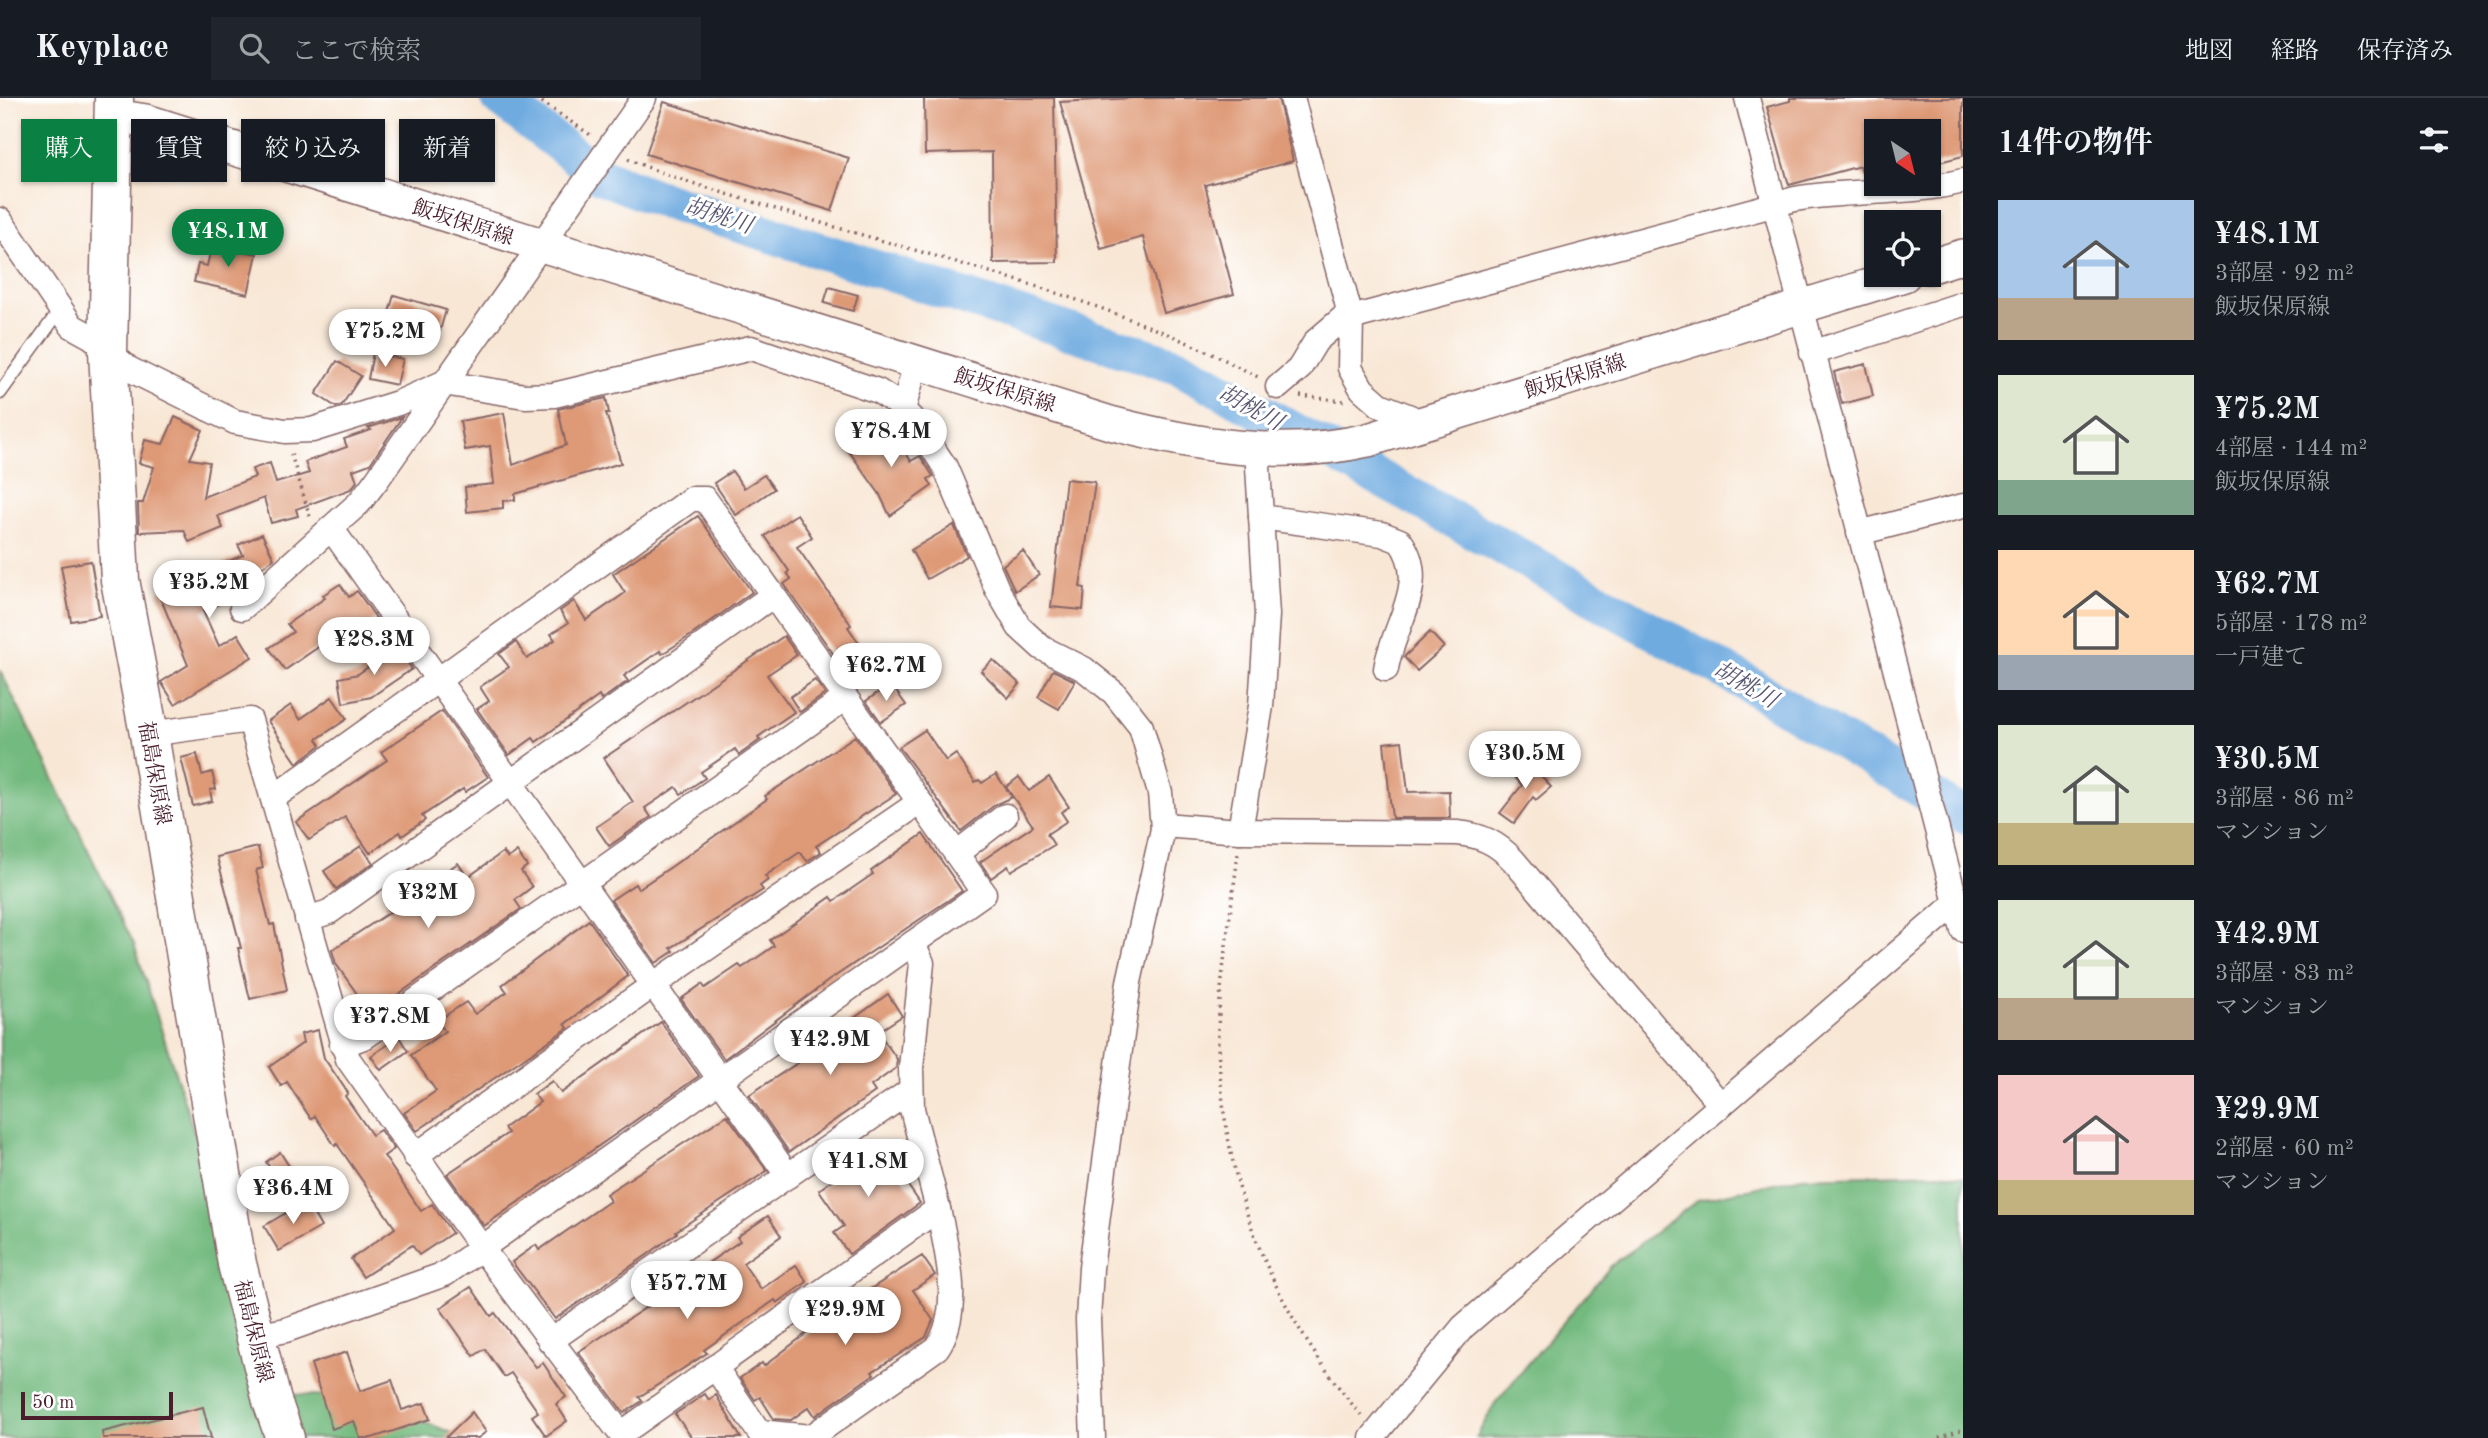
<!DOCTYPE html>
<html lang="ja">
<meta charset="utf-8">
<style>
body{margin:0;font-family:"Old Standard TT","Noto Serif JP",serif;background:#20242c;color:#f1f3f6;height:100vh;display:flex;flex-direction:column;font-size:26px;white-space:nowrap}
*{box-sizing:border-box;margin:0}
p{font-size:23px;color:#9ea1a6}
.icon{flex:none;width:38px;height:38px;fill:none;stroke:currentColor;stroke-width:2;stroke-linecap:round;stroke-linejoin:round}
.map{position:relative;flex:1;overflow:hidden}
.side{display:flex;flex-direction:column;background:#171b24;width:525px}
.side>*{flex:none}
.guide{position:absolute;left:21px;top:21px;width:665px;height:63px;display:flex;gap:14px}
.needle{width:46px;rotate:145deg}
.fabs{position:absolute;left:1864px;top:21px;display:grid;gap:14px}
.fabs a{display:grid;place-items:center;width:77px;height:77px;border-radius:0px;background:#171b24;box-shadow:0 2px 5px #0004;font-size:35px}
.scale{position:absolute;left:21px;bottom:18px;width:152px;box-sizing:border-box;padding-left:7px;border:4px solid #4a1f2b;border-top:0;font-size:19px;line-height:24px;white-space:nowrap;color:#4a1f2b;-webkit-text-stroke:5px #fff;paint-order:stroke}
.price{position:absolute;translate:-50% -60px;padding:0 16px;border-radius:24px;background:#fff;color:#222;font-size:23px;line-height:46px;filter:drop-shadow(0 2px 4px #0008)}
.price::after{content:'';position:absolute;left:50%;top:42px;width:21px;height:16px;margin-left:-10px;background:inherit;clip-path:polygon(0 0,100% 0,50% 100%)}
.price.current{background:#0b8043;color:#fff}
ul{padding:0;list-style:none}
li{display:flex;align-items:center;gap:21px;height:175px;padding:0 35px}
li span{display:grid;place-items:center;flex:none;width:196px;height:140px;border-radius:0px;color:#555}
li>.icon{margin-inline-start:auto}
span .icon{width:84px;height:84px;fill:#fffc;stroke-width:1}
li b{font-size:30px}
h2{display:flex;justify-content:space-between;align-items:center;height:84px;padding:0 35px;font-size:30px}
.tag{padding:0 24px;border-radius:0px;background:#171b24;box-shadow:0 2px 5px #0004;font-size:24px;line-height:63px}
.tag.current{background:#0b8043;color:#fff}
header{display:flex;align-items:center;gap:42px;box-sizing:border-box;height:98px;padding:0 35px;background:#171b24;border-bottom:2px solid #363941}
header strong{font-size:33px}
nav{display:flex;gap:38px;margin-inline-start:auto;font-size:24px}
.search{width:490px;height:63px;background:#20242c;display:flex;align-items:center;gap:18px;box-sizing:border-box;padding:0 24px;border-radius:0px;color:#9ea1a6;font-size:26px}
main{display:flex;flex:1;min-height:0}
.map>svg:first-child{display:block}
.forest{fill:#73ba7f;stroke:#5e6c55;stroke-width:2}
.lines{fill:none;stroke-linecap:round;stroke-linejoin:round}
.river{stroke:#6fabe0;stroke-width:37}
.building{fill:#de9976}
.service-casing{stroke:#876566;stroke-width:15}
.minor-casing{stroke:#876566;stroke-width:27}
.secondary-casing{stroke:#876566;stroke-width:36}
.primary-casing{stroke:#876566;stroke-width:41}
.path{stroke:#876566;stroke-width:3.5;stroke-dasharray:2 5;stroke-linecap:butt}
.service{stroke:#fff;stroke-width:12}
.minor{stroke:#fff;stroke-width:24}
.secondary{stroke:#fff;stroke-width:33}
.primary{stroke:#fff;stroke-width:38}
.labels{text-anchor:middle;stroke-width:6;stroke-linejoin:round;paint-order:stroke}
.street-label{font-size:21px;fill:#4a1f2b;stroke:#fff}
.water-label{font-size:23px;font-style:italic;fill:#595773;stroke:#fff}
</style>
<header>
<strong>Keyplace</strong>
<div class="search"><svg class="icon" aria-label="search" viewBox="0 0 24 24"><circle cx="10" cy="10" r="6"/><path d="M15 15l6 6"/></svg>ここで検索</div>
<nav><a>地図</a><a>経路</a><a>保存済み</a></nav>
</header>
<main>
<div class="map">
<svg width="1963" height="1340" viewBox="0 0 1963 1340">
<rect width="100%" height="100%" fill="#fff"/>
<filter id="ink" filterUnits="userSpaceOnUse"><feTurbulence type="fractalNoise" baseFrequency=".0143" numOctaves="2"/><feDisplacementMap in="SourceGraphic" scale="14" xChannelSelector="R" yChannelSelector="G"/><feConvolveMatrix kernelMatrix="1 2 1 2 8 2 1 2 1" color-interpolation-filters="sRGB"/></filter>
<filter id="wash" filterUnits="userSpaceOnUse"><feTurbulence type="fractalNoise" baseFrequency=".00686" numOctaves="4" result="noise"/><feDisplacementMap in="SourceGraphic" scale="28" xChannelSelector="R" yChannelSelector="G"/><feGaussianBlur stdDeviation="1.57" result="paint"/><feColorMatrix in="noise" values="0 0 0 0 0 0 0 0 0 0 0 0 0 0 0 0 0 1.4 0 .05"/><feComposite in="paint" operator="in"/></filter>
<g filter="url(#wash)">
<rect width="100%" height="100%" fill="#f8e7d5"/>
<g class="forest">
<polygon points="0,572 134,846 278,1296 363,1299 464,1340 0,1340"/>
<polygon points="1940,1075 1963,1079 1963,1340 1476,1340 1495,1305 1611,1168 1698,1102 1802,1079"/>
</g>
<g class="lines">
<polyline class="river" points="499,0 601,78 652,98 1180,269 1750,587 1963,717"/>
</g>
<g id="blocks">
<g class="building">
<polygon points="924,0 1054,0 1057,164 993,165 992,54 925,56"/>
<polygon points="1134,0 1278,0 1293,63 1205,87 1234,196 1164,215 1143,139 1101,151 1060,4"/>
<polygon points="1790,0 1963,0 1963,58 1928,67 1928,33 1876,33 1876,79 1863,79 1860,68 1789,87 1767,9 1790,3"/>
<polygon points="664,4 849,60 832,113 646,56"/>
<polygon points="212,146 257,156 248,196 194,184 198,166 207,168"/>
<polygon points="829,189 858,197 853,213 824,205"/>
<polygon points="394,197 446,212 439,236 387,221"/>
<polygon points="373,255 403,261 397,287 368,281"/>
<polygon points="337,263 361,278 342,307 336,309 316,296"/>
<polygon points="1866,266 1873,298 1842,306 1834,274"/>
<polygon points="606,300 609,315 606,315 621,365 515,396 515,402 503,403 503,410 467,414 465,389 494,386 490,348 465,352 460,323 504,315 513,367 566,347 558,311"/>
<polygon points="175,319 203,332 190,361 209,364 203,399 255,379 252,371 270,365 276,385 309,375 305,364 347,349 344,341 371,332 368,330 402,319 370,366 353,372 357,383 351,391 296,411 298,418 271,425 264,400 218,418 223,430 189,444 184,432 139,434 138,405 143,405 154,369 139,365 145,342 163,346"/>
<polygon points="886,326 911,363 920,358 933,378 928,381 932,388 890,418 879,395 848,352"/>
<polygon points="732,373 744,390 764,377 774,391 736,417 714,385"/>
<polygon points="1066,381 1095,384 1080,489 1085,490 1083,512 1051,509"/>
<polygon points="797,416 812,439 797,449 851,527 848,529 871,563 849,578 784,486 791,481 787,475 789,473 765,438"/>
<polygon points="698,418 752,494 693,536 662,556 660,553 624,578 628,583 601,602 599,598 536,644 533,640 509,657 477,611 489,603 480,589 509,569 499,556 516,544 527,561 555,542 551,536 568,525 560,513 574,503 586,522 625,495 613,476"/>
<polygon points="954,427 967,458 927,481 911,452"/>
<polygon points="262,436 274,461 247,479 249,483 232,492 234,497 231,500 203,513 219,548 238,536 252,559 175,606 161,584 188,567 158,494 243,457 238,447"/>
<polygon points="1023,453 1039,477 1015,493 1003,467"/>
<polygon points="91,463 100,518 71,523 61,468"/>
<polygon points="340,486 349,499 357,493 376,520 351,537 346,530 285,572 269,550 293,534 287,526 325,500 323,497"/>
<polygon points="1430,534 1444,549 1417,573 1404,559"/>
<polygon points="784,538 797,557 767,577 794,614 758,639 760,642 739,657 735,651 701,674 705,680 681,696 676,689 645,710 651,719 609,748 596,729 633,704 604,660"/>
<polygon points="397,549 412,571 371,599 343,605 339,580 358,576"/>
<polygon points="993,562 1020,586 1008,600 981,573"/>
<polygon points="1053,572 1075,583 1059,611 1038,599"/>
<polygon points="815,582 825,596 800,614 790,599"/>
<polygon points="891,586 906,607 881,624 866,603"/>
<polygon points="332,599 347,621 317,641 321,647 297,665 268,623 291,607 300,621"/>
<polygon points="442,613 488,679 465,694 463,691 422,718 425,722 402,738 400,734 370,755 345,719 309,742 296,724 387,662 381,654"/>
<polygon points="925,632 946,663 956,656 975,684 979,682 982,685 996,676 1012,699 996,706 961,733 899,649"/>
<polygon points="855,638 896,696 816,748 821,754 807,763 800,754 765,778 768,782 760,788 763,792 671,850 674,853 656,865 611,802 635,786 638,791 671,769 767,701 765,698"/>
<polygon points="1402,643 1408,694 1449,693 1450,720 1392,720 1384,645"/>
<polygon points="197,656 202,677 212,674 216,691 210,692 212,703 193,708 181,660"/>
<polygon points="1528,663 1551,689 1536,702 1533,699 1514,725 1500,715 1522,687 1512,676"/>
<polygon points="1019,679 1029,693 1049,679 1069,709 1061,714 1067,723 1047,736 1054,747 1011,773 1008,768 991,780 980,764 1033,728 1006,689"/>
<polygon points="923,736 962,793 828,883 724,961 681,901 702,886 705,890 739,867 742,870 774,848 770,842 831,799 834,803 873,776 871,773"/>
<polygon points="361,748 373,765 336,791 324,773"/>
<polygon points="258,749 263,770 256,772 270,827 274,826 287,892 250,901 238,850 241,850 217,759"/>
<polygon points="503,754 508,760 517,754 527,768 521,773 532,789 515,802 521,811 354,927 348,908 360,900 336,866 332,852 390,814 385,806 408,790 412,796 458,765 468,779"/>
<polygon points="589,822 628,878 565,926 568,930 417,1033 404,1015 436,993 411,957 445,933 437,923 466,904 475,916 507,894 502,887"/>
<polygon points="888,896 902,918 878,934 897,961 896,970 871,988 875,994 789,1054 749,997 811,956 808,953"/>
<polygon points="661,924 699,978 484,1128 447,1076 508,1035 504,1030 540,1004 534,996 552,983 561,995"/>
<polygon points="318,932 324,960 348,995 345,998 372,1037 380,1032 394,1051 384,1058 421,1113 432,1106 452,1135 419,1157 412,1147 363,1179 351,1161 395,1130 337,1046 335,1048 315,1018 311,1021 287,984 281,988 269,969 303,945 301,936"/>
<polygon points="399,939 408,953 381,972 371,958"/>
<polygon points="727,1017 767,1073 676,1133 677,1135 647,1157 555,1221 512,1164 536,1147 539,1152 610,1103 606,1096"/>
<polygon points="880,1047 920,1105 849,1156 834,1135 844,1128 819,1092"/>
<polygon points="280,1054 294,1076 280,1085 266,1064"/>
<polygon points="306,1103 321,1129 279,1153 264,1128"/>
<polygon points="768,1118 781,1138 743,1165 761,1191 796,1167 807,1184 777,1205 775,1202 704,1252 707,1255 639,1299 642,1303 624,1315 578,1254 700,1174 698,1172 740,1143 737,1139"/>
<polygon points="922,1158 935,1177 913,1192 933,1222 926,1239 872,1274 874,1276 815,1318 809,1309 791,1322 774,1321 760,1299 755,1302 740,1280 762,1265 764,1268 830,1217"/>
<polygon points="471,1189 491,1218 495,1215 536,1269 543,1265 566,1299 556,1306 567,1323 546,1338 532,1318 538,1314 511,1275 504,1279 485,1251 474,1258 440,1210"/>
<polygon points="347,1254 360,1293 392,1282 402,1312 424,1305 430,1321 372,1340 360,1340 354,1323 332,1331 311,1266"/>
<polygon points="705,1296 709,1302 716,1297 741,1340 692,1340 675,1316"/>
<polygon points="203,1309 211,1340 103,1340 102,1334"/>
<polygon points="472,1314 486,1334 478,1340 445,1340"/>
</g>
</g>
</g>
<g filter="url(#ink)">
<use href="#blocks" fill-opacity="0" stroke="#876566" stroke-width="2"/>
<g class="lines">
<defs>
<polyline id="service" points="0,295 60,212"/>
<g id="minor">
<polyline points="644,0 376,383 359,405 331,430 788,1078"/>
<polyline points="1292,0 1351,220 1350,270 1362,291 1380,307 1410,319 1414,328"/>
<polyline points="1747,0 1963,832"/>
<polyline points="0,122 72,228 92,239 129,271 235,324 285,333 312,332 398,305 443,285 525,298 554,297 751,250 878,293 895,304 916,325 945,369 997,491 1019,529 1042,550 1084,571 1114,595 1141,629 1160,695 1163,731 1129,884 1091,1170 1088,1222 1093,1340"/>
<polyline points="1812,255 1963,206"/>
<path d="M1278,289l21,-18 17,-28 28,-24 7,1 444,-119c56,-10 113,-4 168,-18"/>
<polyline points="903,312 916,265"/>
<path d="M1261,419l121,17 18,7c31,42 -8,85 -14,128"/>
<polyline points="1859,435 1963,408"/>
<polyline points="242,510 331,430"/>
<polyline points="149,636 250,622 348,961 483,1152 621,1336 938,1111 912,1011 911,970 922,865 913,845 984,795 705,401 691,401 273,700"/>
<path d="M1163,727l77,6 217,2c24,2 40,10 56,27l208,245"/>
<polyline points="1240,733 1261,608 1267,517 1257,352"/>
<polyline points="957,755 1005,718"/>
<polyline points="307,821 329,814 772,498"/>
<polyline points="342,947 366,938 844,601"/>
<polyline points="415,1058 653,887 920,704"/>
<polyline points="255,1238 286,1232 445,1176 913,845"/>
<polyline points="550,1243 911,992"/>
<path d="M715,1269l44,65 52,5 126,-89c26,-38 10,-98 1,-139"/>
<polyline points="1372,1340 1463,1229 1956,805"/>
</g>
<g id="secondary">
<path d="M114,18l32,5 964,302c85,22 170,37 258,17l536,-165"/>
<polyline points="1928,169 1963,158"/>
</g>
<polyline id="primary" points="114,0 108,253 120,482 149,636 237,1166 272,1303 285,1340"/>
</defs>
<use href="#service" class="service-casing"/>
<use href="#minor" class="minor-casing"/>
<use href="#secondary" class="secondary-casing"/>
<use href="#primary" class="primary-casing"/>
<g class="path">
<polyline points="536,0 592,38"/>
<path d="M628,61c43,19 90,32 135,46 166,53 341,89 495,172"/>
<polyline points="1300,298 1344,303"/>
<polyline points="291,356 310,419"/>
<path d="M1238,756c-7,58 -17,116 -20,175 -1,20 2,43 4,64 12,122 60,228 139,322"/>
<polyline points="1939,1340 1963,1331"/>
</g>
<use href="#service" class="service"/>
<use href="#minor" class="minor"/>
<use href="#secondary" class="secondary"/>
<use href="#primary" class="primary"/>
</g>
</g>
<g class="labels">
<g class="street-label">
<text transform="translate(463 124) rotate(18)" y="7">飯坂保原線</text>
<text transform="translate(1575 278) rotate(-17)" y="7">飯坂保原線</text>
<text transform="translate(1005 292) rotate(17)" y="7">飯坂保原線</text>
<text transform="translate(155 675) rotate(80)" y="7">福島保原線</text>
<text transform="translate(254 1233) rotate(76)" y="7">福島保原線</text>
</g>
<g class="water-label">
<text transform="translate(719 117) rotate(18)" y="8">胡桃川</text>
<text transform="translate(1251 309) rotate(29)" y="8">胡桃川</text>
<text transform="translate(1746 586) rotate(30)" y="8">胡桃川</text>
</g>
</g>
</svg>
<div class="fabs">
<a><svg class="needle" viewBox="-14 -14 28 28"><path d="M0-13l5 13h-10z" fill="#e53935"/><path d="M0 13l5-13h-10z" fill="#9ea1a6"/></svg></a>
<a><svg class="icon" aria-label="locate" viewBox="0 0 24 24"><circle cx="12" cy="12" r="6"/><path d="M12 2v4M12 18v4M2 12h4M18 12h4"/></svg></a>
</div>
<div class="scale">50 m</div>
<b class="price current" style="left:228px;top:171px">¥48.1M</b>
<b class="price" style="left:385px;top:271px">¥75.2M</b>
<b class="price" style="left:891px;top:371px">¥78.4M</b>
<b class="price" style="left:209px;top:522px">¥35.2M</b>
<b class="price" style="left:374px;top:579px">¥28.3M</b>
<b class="price" style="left:886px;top:605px">¥62.7M</b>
<b class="price" style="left:1525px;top:693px">¥30.5M</b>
<b class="price" style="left:428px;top:832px">¥32M</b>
<b class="price" style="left:390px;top:956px">¥37.8M</b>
<b class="price" style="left:830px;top:979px">¥42.9M</b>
<b class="price" style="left:868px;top:1101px">¥41.8M</b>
<b class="price" style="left:293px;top:1128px">¥36.4M</b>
<b class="price" style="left:687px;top:1223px">¥57.7M</b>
<b class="price" style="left:845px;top:1249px">¥29.9M</b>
<div class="guide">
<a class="tag current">購入</a>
<a class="tag">賃貸</a>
<a class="tag">絞り込み</a>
<a class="tag">新着</a>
</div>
</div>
<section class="side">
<h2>14件の物件<svg class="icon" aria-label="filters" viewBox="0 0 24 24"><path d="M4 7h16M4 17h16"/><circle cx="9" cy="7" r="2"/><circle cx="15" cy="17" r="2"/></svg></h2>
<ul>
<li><span style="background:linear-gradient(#a9c7e8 70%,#b9a48a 0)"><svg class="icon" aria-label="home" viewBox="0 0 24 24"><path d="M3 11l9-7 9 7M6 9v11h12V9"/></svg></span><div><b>¥48.1M</b><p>3部屋 · 92 m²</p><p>飯坂保原線</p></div></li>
<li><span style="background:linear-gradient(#dfe7d0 75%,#7fa58c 0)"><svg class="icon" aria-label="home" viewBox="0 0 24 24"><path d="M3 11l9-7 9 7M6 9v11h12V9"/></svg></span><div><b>¥75.2M</b><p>4部屋 · 144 m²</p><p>飯坂保原線</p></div></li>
<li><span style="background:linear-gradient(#ffd9b3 75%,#9aa5b1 0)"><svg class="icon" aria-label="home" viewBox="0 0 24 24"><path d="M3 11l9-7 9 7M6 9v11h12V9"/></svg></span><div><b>¥62.7M</b><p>5部屋 · 178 m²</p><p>一戸建て</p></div></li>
<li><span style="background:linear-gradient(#dfe7d0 70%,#c2b280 0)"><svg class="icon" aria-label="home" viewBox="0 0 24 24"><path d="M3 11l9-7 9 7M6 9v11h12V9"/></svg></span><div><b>¥30.5M</b><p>3部屋 · 86 m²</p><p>マンション</p></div></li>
<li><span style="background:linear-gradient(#dfe7d0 70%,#b9a48a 0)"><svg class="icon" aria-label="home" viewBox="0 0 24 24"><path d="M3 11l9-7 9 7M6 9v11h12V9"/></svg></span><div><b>¥42.9M</b><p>3部屋 · 83 m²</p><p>マンション</p></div></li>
<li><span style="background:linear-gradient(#f6c9c9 75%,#c2b280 0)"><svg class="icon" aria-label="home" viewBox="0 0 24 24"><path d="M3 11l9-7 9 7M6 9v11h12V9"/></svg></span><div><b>¥29.9M</b><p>2部屋 · 60 m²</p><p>マンション</p></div></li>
</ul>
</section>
</main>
